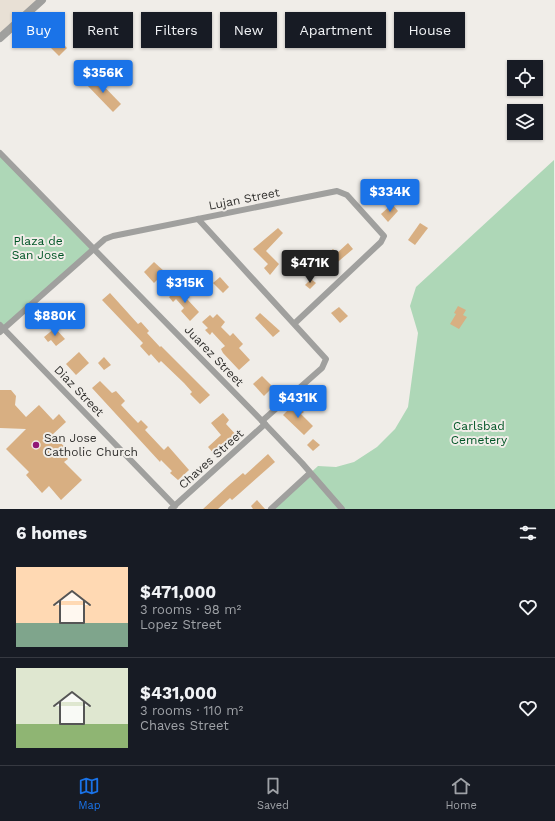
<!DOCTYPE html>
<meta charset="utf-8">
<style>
body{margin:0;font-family:"Work Sans",sans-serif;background:#242831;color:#f1f3f6;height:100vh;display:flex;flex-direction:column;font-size:15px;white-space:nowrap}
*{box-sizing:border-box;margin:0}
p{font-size:13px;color:#9ea1a6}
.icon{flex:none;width:22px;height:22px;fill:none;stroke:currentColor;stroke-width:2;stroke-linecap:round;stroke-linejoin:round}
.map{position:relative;height:509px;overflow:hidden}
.panel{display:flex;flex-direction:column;background:#171b24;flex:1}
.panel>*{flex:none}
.guide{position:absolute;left:12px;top:12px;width:531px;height:36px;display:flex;gap:8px}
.buttons{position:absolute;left:507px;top:60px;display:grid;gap:8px}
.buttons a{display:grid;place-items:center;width:36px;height:36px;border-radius:0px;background:#171b24;box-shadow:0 1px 3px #0004;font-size:20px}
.price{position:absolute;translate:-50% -34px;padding:0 9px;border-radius:4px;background:#1a73e8;color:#fff;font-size:13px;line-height:26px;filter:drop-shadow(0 1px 2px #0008)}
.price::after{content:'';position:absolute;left:50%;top:24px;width:12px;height:9px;margin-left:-6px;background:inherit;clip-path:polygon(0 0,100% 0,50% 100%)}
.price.current{background:#222;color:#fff}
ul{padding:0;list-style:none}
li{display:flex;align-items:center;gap:12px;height:100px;padding:0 16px}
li+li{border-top:1px solid #363941}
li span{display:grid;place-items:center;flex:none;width:112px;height:80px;border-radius:0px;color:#555}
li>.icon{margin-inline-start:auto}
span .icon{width:48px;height:48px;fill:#fffc;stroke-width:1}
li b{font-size:17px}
h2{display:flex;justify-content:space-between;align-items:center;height:48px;padding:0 16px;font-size:17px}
.tag{padding:0 14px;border-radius:0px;background:#171b24;box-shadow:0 1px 3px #0004;font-size:14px;line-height:36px}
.tag.current{background:#1a73e8;color:#fff}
.menu{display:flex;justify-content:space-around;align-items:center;height:56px;border-top:1px solid #363941;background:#171b24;font-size:11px;color:#9ea1a6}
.menu a{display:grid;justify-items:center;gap:2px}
.menu .current{color:#1a73e8}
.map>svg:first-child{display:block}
.built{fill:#e8e0d5}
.green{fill:#aed7b7}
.building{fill:#d8af82}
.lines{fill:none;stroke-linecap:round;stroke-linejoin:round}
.minor{stroke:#a0a09e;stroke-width:6}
.tertiary{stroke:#a0a09e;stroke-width:8}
.poi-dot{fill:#911876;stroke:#f0ede8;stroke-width:1.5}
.labels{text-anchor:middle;stroke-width:4;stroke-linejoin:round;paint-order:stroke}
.street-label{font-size:12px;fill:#32312f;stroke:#f0ede8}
.park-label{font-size:12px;fill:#005526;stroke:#f0ede8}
.poi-label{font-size:12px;fill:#32312f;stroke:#f0ede8;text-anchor:start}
</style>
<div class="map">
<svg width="555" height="509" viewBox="0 0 555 509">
<rect width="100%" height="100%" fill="#f0ede8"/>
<polygon class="built" points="0,0 42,0 0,38"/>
<g class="green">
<polygon points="0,153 94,249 0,332"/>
<polygon points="554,160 555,509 271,509 318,466 336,467 354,462 377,447 395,429 408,407 418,333 410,306 416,287"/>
</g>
<g class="building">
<polygon points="50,15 56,21 48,28 67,48 59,56 34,31"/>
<polygon points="93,75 121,104 113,112 85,83"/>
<polygon points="392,204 398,211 388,222 381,214"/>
<polygon points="420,223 428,228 415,245 408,240"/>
<polygon points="278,228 283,233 266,251 279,264 270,275 264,268 268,264 253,249"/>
<polygon points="348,243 353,249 333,266 324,257 333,249 337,253"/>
<polygon points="154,262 165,272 154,283 144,272"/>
<polygon points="220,277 229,287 223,293 213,283"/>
<polygon points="311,279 316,283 310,289 305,285"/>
<polygon points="180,287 190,297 187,299 199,312 190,321 181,311 184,308 176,299 173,302 169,297"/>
<polygon points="110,293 138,324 141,322 149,331 147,333 160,347 161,346 210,395 200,404 190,394 192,392 184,383 161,361 159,363 151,354 149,356 140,346 143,343 102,300"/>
<polygon points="458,306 466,310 463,315 467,317 459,329 450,324 456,314 454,313"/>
<polygon points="339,307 348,316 340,323 331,313"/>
<polygon points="260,313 280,331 273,337 255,318"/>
<polygon points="217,314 225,322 221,327 230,336 233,333 243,344 239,348 250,360 239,370 223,353 221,349 225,346 212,332 210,335 205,330 208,328 202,322 210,315 213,318"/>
<polygon points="55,328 65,339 56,346 51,340 48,342 44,337"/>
<polygon points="79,352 89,363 76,375 66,364"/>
<polygon points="104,357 111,365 104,370 98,363"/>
<polygon points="262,376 273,387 264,396 253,384"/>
<polygon points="100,381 112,393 116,391 125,401 121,405 138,423 141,420 148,427 145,430 161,447 164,450 168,446 189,470 178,480 170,473 172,471 161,460 160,462 92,388"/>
<polygon points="0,390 11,390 16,396 15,405 26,417 39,405 53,420 59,414 66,422 52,435 66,448 62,452 68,459 64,462 82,480 61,500 49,486 42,493 26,475 29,472 6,449 26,429 0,428"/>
<polygon points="295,403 304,412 301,414 313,426 304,435 283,415"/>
<polygon points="223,413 229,420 226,424 238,437 216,456 208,447 221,435 211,423"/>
<polygon points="313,439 320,445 313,451 307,445"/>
<polygon points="268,454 275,462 240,493 232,500 230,498 218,509 203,509 229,485 243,473 245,475"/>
<polygon points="257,500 265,509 253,509 251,506"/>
</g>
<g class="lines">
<g class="minor">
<polyline points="0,153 265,424 302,463 342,509"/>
<polyline points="198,219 326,359 322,368 262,421"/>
<polyline points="0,325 175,506"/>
<polyline points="0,332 105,239 113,236 337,191 347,195 384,236 381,242 295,323"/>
<polyline points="171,509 265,424"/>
<polyline points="271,509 310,473"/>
</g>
<polyline class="tertiary" points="0,38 42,0"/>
</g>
<circle class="poi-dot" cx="36" cy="445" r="4"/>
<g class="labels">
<g class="street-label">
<text transform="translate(244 199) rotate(-11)" y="4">Lujan Street</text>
<text transform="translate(214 356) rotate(46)" y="4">Juarez Street</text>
<text transform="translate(79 391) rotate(46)" y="4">Diaz Street</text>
<text transform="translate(211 459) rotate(-42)" y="4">Chaves Street</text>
</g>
<g class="park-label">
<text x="38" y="245">Plaza de<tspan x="38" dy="14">San Jose</tspan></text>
<text x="479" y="430">Carlsbad<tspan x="479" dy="14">Cemetery</tspan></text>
</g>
<g class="poi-label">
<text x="44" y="442">San Jose<tspan x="44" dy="14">Catholic Church</tspan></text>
</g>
</g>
</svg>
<div class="buttons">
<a><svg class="icon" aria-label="locate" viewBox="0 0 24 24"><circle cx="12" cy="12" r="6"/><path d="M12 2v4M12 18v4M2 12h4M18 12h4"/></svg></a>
<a><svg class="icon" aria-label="layers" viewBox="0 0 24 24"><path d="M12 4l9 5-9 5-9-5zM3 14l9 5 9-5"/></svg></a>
</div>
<b class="price" style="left:103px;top:94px">$356K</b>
<b class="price" style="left:390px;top:213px">$334K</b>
<b class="price current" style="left:310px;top:284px">$471K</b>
<b class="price" style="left:185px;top:304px">$315K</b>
<b class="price" style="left:55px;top:337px">$880K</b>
<b class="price" style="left:298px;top:419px">$431K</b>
<div class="guide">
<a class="tag current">Buy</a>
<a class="tag">Rent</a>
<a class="tag">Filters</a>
<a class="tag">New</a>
<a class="tag">Apartment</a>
<a class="tag">House</a>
</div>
</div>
<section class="panel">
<h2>6 homes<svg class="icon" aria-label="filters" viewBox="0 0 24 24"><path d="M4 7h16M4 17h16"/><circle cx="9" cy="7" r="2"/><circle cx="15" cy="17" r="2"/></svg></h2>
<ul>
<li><span style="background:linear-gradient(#ffd9b3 70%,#7fa58c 0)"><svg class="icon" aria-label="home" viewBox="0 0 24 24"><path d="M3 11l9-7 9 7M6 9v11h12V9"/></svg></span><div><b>$471,000</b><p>3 rooms · 98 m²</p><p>Lopez Street</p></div><svg class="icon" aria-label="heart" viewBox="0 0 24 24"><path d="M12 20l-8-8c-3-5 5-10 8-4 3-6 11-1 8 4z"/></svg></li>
<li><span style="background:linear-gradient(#dfe7d0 70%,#8fb573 0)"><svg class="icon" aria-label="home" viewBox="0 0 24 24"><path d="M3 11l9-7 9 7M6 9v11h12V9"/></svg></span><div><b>$431,000</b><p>3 rooms · 110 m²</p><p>Chaves Street</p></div><svg class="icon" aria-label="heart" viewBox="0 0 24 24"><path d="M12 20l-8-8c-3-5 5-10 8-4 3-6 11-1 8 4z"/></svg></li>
</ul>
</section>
<nav class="menu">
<a class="current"><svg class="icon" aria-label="map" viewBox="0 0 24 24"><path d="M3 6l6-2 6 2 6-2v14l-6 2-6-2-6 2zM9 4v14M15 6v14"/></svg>Map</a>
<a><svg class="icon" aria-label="saved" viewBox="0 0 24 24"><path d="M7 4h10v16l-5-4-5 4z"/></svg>Saved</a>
<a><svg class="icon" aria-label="home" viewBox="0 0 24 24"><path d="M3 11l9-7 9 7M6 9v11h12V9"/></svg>Home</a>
</nav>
